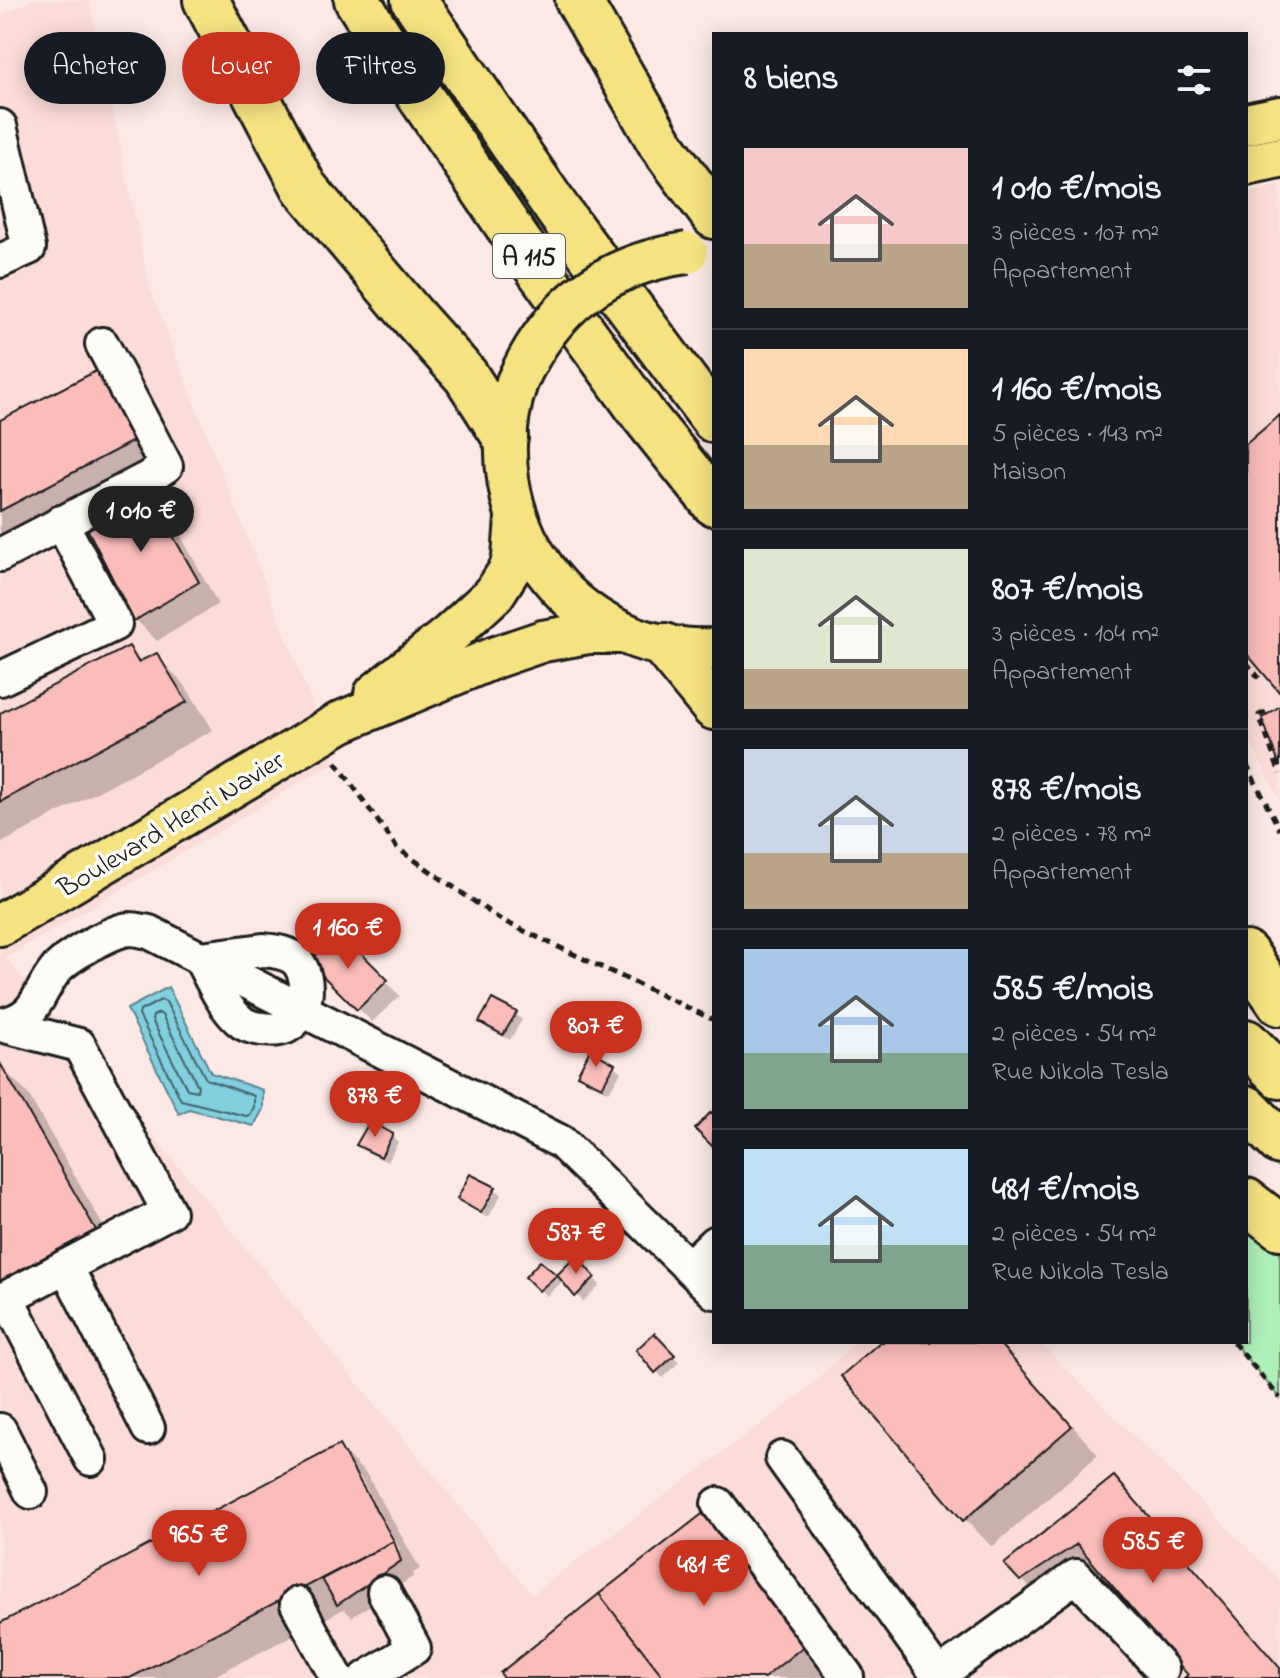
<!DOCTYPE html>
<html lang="fr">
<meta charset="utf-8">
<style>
body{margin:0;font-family:"Indie Flower",sans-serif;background:#20242c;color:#f1f3f6;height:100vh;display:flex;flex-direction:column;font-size:30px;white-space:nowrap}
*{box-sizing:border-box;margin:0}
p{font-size:26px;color:#9ea1a6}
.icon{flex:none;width:44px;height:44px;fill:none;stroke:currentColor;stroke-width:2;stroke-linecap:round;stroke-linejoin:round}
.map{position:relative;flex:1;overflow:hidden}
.drawer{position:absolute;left:712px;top:32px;width:536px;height:1312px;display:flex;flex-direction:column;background:#171b24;border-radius:0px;box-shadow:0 4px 20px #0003}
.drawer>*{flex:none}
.guide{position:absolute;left:24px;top:32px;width:568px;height:72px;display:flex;gap:16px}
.price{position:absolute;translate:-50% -68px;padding:0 18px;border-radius:28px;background:#c8321e;color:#fff;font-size:26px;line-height:52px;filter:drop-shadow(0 2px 4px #0008)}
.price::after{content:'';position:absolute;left:50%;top:48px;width:24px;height:18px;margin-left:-12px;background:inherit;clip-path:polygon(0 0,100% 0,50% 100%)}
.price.active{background:#222;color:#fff}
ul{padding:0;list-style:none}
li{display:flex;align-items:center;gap:24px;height:200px;padding:0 32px}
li+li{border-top:2px solid #363941}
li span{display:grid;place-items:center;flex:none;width:224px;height:160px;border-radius:0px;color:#555}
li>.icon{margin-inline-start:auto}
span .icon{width:96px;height:96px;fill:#fffc;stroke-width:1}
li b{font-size:34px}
h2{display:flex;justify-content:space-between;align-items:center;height:96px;padding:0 32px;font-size:34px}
.tag{padding:0 28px;border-radius:36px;background:#171b24;box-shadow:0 4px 20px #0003;font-size:28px;line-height:72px}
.tag.active{background:#c8321e;color:#fff}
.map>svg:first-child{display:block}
.built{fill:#fbdcd8}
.green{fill:#aff0b9;stroke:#66866a;stroke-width:2}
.water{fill:#82cfe0;stroke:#598792;stroke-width:2}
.shadow{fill:#0003;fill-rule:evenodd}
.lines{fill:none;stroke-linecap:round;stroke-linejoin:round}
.shore{stroke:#45646a;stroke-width:2}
.building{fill:#fabdba;stroke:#1c1c1c;stroke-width:2}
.minor-casing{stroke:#1c1c1c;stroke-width:38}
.major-casing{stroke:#1c1c1c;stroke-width:46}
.highway-casing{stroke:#1c1c1c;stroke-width:50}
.path{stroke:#1c1c1c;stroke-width:5;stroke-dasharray:8 6;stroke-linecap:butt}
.minor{stroke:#fdfcf7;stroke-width:32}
.major{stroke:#f5e382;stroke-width:40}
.highway{stroke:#f5e382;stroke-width:44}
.major-bridge-casing{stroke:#1c1c1c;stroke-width:46;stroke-linecap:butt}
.major-bridge{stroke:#f5e382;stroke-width:40}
.labels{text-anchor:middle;stroke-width:7;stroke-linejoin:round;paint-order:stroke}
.shield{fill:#fdfcf7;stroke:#605f5e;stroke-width:2}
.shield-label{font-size:26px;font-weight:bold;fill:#1c1c1c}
.street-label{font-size:28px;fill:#1c1c1c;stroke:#fdfcf7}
</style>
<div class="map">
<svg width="1280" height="1678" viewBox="0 0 1280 1678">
<rect width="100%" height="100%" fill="#fce9e5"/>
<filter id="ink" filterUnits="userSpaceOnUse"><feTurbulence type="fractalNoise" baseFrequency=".0125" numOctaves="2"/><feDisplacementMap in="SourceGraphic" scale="16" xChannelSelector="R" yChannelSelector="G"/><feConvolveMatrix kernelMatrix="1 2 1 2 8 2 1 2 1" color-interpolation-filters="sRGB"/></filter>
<g filter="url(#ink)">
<g class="built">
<polygon points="32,0 89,0 151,292 335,762 6,958 532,1594 803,1393 855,1342 1039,1342 1280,1580 1280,1678 0,1678 0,16"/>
<polygon points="1280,184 1280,800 1246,734 1246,195"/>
</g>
<polygon class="green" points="1246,1221 1280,1246 1280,1398 1233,1342 1246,1342"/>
<polygon class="water" points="168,987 211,1073 263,1090 263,1109 254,1126 189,1109 179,1114 127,1009"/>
<g class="shadow">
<polygon points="108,368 166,466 0,553 0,423"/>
<polygon points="146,490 167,511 218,604 157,641 136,620"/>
<polygon points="128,649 142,662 156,656 184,684 213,730 0,844 0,715"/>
<polygon points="340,934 400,996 372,1022 312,962"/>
<polygon points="516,1014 522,1020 510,1040 488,1029 482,1022"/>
<polygon points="590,1053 614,1066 621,1072 609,1092 586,1081 579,1075"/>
<polygon points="0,1066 28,1094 122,1259 0,1323"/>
<polygon points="392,1136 398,1142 387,1162 364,1151 358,1145"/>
<polygon points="471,1177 495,1189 501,1195 488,1218 466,1205 460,1199"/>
<polygon points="576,1259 600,1285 583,1302 564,1280 547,1296 528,1277 540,1264 557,1277"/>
<polygon points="654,1336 679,1362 663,1378 656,1371"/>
<polygon points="883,1342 999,1342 1098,1455 992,1547 965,1519"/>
<path d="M339,1447l28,28 53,94 -7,4 1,3 -62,41 -8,-8 -134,69h-210v-52zM355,1477h5l40,72 -3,2z"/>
<polygon points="1114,1479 1141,1507 1280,1667 1280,1678 1188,1678 1191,1675 1103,1572 1049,1607 1007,1564"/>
<polygon points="710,1511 835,1671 826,1678 507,1678"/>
</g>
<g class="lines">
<g class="shore">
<polygon points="161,1000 166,1002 206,1079 254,1096 254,1107 250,1115 246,1116 181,1100 139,1015 140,1011"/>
<polygon points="159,1013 162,1015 198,1086 197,1091 187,1089 152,1020 153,1016"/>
</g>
</g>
<g class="building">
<polygon points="108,365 139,438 0,511 0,420"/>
<polygon points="1280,415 1280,693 1246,653 1246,444"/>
<polygon points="146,488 199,582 134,621 85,524"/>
<polygon points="129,646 138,662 157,653 187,702 0,802 0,713"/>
<polygon points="1280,706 1280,767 1262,718"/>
<polygon points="340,932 388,980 357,1010 309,962"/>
<polygon points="492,999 517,1012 503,1035 479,1022"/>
<polygon points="590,1050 615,1064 602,1087 577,1075"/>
<polygon points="0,1063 96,1230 0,1281"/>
<polygon points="711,1112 714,1115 713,1147 695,1129"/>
<polygon points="370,1121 393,1134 381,1157 356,1145"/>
<polygon points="470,1174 496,1187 481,1213 457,1199"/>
<polygon points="576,1256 595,1277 575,1297 557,1275"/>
<polygon points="540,1261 557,1275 539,1291 525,1277"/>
<polygon points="654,1333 675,1355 655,1373 636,1350"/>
<polygon points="880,1342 998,1342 1072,1426 963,1521 841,1376"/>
<polygon points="339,1445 394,1541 130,1678 0,1678 0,1623"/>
<polygon points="1114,1476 1280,1668 1280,1678 1184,1678 1188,1675 1077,1544 1020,1581 1004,1564"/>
<polygon points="710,1508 809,1642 764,1678 664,1678 599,1594"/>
<polygon points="394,1541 401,1561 337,1605 322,1579"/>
<polygon points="599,1594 664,1678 504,1678 500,1673"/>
</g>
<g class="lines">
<defs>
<g id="minor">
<polyline points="0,126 29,248 0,261"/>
<polyline points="0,555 148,478 166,466 102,344"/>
<polyline points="0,679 115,624 61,522"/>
<path d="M263,950c11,1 25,2 34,11 15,18 11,55 -11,66 -7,3 -16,3 -24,2 -8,-1 -17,-3 -23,-9 -17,-15 -28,-42 -39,-62z"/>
<path d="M0,1025c38,-7 35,-28 55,-54 10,-14 58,-41 75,-42 6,0 13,2 19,3l412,210 153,150"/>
<polyline points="66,1266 148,1428"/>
<polyline points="689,1267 714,1243"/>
<polyline points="7,1298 91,1459"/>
<polyline points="0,1301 169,1212 79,1045 1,1025"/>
<polyline points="0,1430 31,1492"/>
<polyline points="782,1458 940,1678"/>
<polyline points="718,1504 847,1676 844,1678"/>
<polyline points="297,1604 337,1678"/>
<polyline points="366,1678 414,1648 384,1592"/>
<polyline points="935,1678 1076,1576 1162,1669"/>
</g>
<g id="major">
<polyline points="1246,124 1280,117"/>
<polyline points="1246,165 1280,158"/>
<path d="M517,382c-45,135 52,274 197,267"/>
<polyline points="375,694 448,636 494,594 510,569 513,557 516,518"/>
<polyline points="0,925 341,722 496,657 543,641 588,633 624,633"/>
</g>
<g id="highway">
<polyline points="206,0 304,187 414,318 466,376 505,437"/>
<polyline points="357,0 380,37 520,244 645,417 714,503"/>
<polyline points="414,0 559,212 714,420"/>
<polyline points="578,0 661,144 714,216"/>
<polyline points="664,646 714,707"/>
<polyline points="1246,954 1280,1003"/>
<polyline points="1246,1042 1280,1076"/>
<polyline points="1246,1108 1280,1142"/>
<polyline points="1246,1201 1280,1227"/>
</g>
</defs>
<use href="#minor" class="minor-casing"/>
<use href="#major" class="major-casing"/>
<use href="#highway" class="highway-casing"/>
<g class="path">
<polyline points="1246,662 1259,678"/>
<polyline points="1266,712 1259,715 1280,774"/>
<polyline points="336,762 397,848 501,920 714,1020"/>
<polyline points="1246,764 1280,830"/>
<polyline points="1233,1342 1280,1398"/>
</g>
<use href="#minor" class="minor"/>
<use href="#major" class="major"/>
<use href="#highway" class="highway"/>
<defs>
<path id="major-bridge" d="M517,382c33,-75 88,-118 170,-129"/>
</defs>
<use href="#major-bridge" class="major-bridge-casing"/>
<use href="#major-bridge" class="major-bridge"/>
</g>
</g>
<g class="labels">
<rect class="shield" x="493" y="234" width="72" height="44" rx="6"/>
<g class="shield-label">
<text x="529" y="265">A 115</text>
</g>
<g class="street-label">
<text transform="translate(170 823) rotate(-31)" y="10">Boulevard Henri Navier</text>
</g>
</g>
</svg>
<b class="price active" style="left:141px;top:554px">1 010 €</b>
<b class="price" style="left:348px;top:971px">1 160 €</b>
<b class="price" style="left:596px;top:1069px">807 €</b>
<b class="price" style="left:375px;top:1139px">878 €</b>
<b class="price" style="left:576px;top:1276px">587 €</b>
<b class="price" style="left:199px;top:1578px">965 €</b>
<b class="price" style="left:1153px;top:1585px">585 €</b>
<b class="price" style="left:704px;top:1608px">481 €</b>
<div class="guide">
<a class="tag">Acheter</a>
<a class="tag active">Louer</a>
<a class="tag">Filtres</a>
</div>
<section class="drawer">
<h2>8 biens<svg class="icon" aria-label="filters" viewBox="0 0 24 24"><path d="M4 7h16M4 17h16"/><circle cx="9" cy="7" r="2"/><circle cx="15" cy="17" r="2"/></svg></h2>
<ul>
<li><span style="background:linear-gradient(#f6c9c9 60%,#b9a48a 0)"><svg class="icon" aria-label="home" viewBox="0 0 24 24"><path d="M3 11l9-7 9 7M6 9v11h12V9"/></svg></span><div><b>1 010 €/mois</b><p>3 pièces · 107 m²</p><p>Appartement</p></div></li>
<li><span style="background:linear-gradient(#ffd9b3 60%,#b9a48a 0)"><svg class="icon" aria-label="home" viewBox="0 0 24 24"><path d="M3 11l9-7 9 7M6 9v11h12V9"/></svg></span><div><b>1 160 €/mois</b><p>5 pièces · 143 m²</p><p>Maison</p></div></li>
<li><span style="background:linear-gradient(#dfe7d0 75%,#b9a48a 0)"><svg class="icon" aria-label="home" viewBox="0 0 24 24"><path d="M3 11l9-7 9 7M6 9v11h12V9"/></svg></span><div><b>807 €/mois</b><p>3 pièces · 104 m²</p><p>Appartement</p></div></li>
<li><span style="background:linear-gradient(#c9d6e8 65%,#b9a48a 0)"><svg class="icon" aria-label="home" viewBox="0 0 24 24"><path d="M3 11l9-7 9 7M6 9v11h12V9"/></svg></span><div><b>878 €/mois</b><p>2 pièces · 78 m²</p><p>Appartement</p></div></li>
<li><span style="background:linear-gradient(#a9c7e8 65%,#7fa58c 0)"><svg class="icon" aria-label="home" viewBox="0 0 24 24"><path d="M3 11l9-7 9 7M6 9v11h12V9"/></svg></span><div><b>585 €/mois</b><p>2 pièces · 54 m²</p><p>Rue Nikola Tesla</p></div></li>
<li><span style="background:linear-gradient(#bfe0f5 60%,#7fa58c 0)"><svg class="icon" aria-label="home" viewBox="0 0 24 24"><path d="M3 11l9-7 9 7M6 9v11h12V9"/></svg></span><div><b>481 €/mois</b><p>2 pièces · 54 m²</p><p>Rue Nikola Tesla</p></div></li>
</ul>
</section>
</div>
